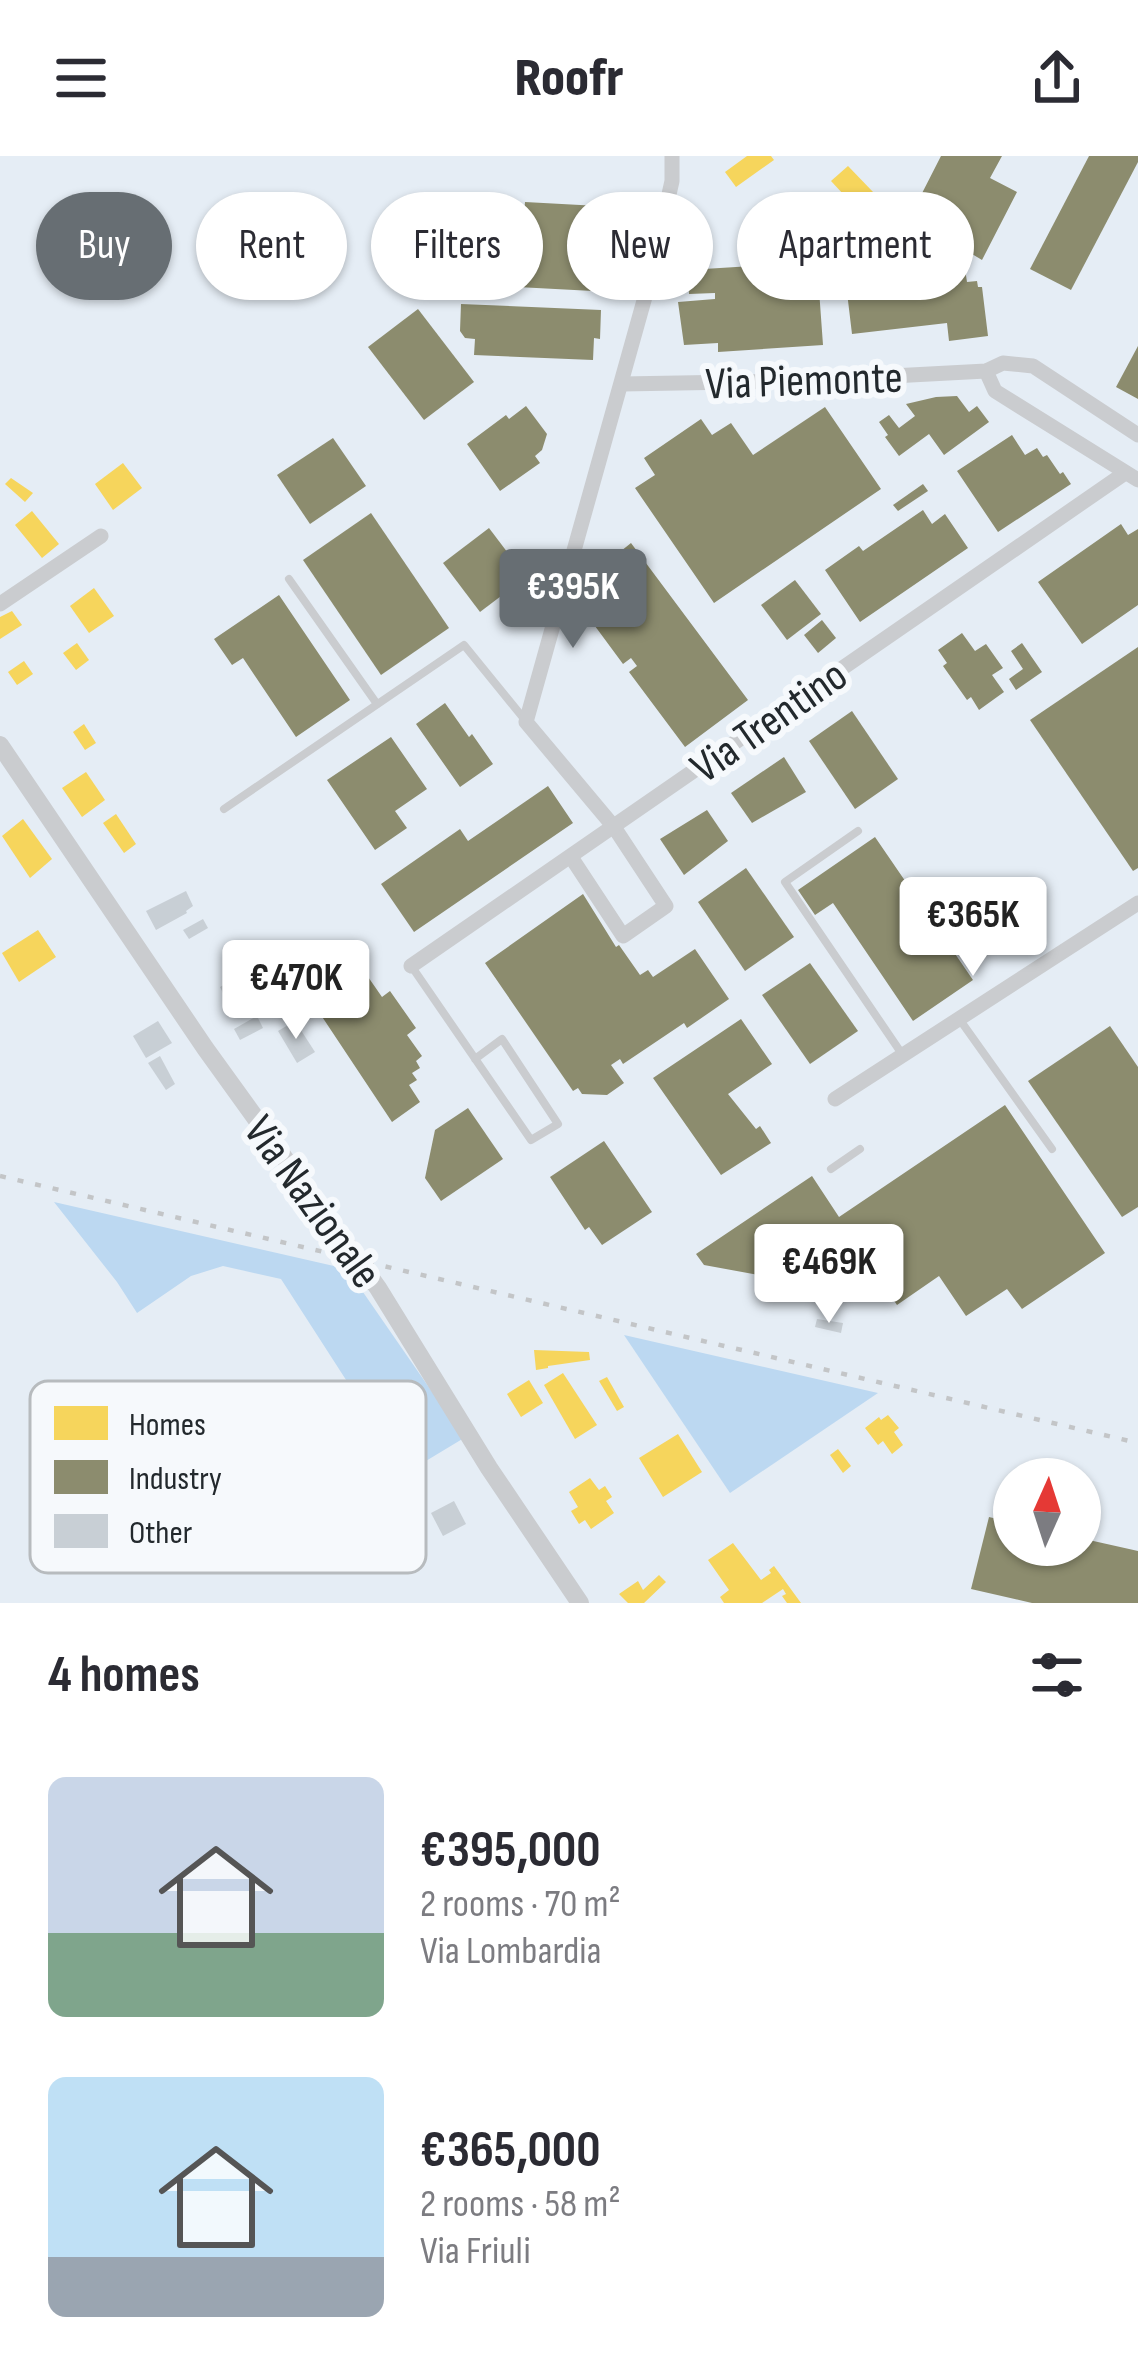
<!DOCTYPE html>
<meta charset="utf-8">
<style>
body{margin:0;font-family:"Sofia Sans Condensed",sans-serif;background:#f7f7f7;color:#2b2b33;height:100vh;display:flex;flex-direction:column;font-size:45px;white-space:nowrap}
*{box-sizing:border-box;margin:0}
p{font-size:39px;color:#7c7c81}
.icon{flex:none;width:66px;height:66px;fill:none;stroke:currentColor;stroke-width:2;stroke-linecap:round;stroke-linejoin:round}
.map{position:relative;height:1447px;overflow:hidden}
.drawer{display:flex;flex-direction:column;background:#fff;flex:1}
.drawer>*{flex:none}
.hud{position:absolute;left:36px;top:36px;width:1068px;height:108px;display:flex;gap:24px}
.needle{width:78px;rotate:3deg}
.controls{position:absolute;left:993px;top:1302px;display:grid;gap:24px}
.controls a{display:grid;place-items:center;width:108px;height:108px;border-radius:50%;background:#fff;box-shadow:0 3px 9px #0004;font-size:60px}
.price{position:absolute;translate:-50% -102px;padding:0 27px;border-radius:12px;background:#fff;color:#222;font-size:39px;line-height:78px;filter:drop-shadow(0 3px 6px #0008)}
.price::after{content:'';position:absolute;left:50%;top:72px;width:36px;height:27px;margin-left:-18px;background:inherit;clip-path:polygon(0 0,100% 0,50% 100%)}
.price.on{background:#676e73;color:#fff}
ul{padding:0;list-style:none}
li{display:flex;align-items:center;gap:36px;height:300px;padding:0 48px}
li span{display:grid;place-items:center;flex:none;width:336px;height:240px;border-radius:18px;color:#555}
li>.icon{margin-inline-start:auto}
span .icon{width:144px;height:144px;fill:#fffc;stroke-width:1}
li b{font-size:51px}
h2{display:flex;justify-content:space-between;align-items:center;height:144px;padding:0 48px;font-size:51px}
.tag{padding:0 42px;border-radius:54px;background:#fff;box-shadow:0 3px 9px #0004;font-size:42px;line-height:108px}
.tag.on{background:#676e73;color:#fff}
header{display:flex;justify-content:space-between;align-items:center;height:156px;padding:0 48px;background:#fff;font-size:54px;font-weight:800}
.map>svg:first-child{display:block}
.green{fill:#bcd8f1}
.homes{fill:#f6d55c}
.industry{fill:#8c8c6e}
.building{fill:#c8cfd5}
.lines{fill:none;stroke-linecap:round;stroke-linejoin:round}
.service{stroke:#cacccf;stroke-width:8}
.minor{stroke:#cacccf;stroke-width:15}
.tertiary{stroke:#cacccf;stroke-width:18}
.rail{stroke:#c3c5c7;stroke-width:4.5;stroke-dasharray:6 12;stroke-linecap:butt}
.labels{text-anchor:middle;stroke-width:12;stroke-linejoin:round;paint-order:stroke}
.street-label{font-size:45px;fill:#23292d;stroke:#f6f9fc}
.key{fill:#f6f9fc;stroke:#b7bbbe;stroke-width:3}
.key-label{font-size:33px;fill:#23292d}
</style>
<header><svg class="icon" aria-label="menu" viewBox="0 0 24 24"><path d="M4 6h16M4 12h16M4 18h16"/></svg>Roofr<svg class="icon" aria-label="share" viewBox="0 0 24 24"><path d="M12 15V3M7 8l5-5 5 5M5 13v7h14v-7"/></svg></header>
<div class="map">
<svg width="1138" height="1447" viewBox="0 0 1138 1447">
<rect width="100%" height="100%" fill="#e5edf5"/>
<g class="green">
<polygon points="54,1046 347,1113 464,1282 406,1317 281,1123 223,1110 191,1120 137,1157 117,1126"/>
<polygon points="624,1179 878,1237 730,1337"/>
</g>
<g class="homes">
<polygon points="747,0 771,0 774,4 736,31 725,16"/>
<polygon points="848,10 874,37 857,53 831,25"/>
<polygon points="874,53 887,67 873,81 860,67"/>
<polygon points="123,307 142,332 113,354 95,328"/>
<polygon points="11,322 33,337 25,346 5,328"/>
<polygon points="32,355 59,388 42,402 15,369"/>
<polygon points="94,432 114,460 89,477 70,450"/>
<polygon points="12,455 22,469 0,483 0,461"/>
<polygon points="77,487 89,504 76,514 63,497"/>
<polygon points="24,505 33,518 17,529 8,516"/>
<polygon points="84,568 96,587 85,594 73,576"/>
<polygon points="86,616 105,644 82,661 62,632"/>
<polygon points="116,658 136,688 124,697 103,667"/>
<polygon points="23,663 52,703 30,722 2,680"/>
<polygon points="38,774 56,801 19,826 2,797"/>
<polygon points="534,1194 589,1196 590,1204 548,1210 548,1212 536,1214"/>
<polygon points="563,1217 597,1269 575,1283 544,1229"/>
<polygon points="607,1221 624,1251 617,1255 599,1225"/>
<polygon points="529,1224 543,1247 521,1261 507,1238"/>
<polygon points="888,1259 899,1272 894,1276 903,1289 892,1298 883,1285 878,1289 865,1272 879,1261 881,1264"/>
<polygon points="678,1278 702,1316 663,1341 639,1302"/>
<polygon points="838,1293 851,1310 843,1317 830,1299"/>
<polygon points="590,1322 599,1334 605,1330 612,1341 606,1345 614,1357 591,1373 585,1364 579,1368 571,1355 578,1351 569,1336"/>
<polygon points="733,1387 761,1424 771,1417 769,1414 774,1410 801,1447 787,1447 782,1440 786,1438 783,1433 762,1447 724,1447 720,1441 729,1434 708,1404"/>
<polygon points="659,1419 666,1426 644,1447 628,1447 619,1438 638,1425 643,1434"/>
</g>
<g class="industry">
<polygon points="941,0 1002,0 990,22 1017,36 982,104 972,98 966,109 916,49"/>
<polygon points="1089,0 1138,0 1138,6 1071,134 1030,113"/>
<polygon points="525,46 617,51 612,136 423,126 426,54 524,59"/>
<polygon points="948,90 948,96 962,114 965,113 967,126 977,125 978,131 982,131 988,180 949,185 947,167 852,178 843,103"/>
<polygon points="817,106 823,189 718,196 718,187 684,189 678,146 715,143 715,137 689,138 688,114"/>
<polygon points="461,148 601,154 600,183 594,182 593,204 474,199 475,183 465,182 460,175"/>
<polygon points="418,153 474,226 424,264 368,191"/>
<polygon points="1138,190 1138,243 1116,231"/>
<polygon points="957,240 969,256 977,250 989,266 944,299 929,278 899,300 885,281 888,279 879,266 889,259 899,272 915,260 906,248 936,241"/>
<polygon points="526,250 547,278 542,294 535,300 540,307 500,335 467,288 506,259 509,263"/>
<polygon points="825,251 881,333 714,447 635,332 655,319 644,302 701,263 712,279 731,267 753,299"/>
<polygon points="1012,279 1025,299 1037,292 1043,301 1047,299 1060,318 1063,316 1071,328 998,376 957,315"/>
<polygon points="333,282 366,330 310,368 277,319"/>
<polygon points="923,328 928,335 898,355 893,349"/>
<polygon points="923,354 932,368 945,358 968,392 860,466 825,414 859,390 863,395"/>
<polygon points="371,357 449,472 381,519 303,404"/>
<polygon points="1121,368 1128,379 1138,373 1138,449 1082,488 1038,426"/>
<polygon points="489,372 526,421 480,456 443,407"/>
<polygon points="631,387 748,544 685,591 629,516 637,510 631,502 623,508 592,466 600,460 616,399"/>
<polygon points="795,424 821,458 787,484 761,449"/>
<polygon points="279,439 350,544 296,581 243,502 232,509 214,483"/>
<polygon points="822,464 836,482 818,497 804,479"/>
<polygon points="962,477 975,495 986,488 1003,512 992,519 1004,536 979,554 971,541 967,544 943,510 947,507 938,494"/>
<polygon points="1022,487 1042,516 1016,534 1009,523 1023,513 1011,495"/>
<polygon points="1138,491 1138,712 1133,715 1030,564"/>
<polygon points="445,547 469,581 472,578 493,608 460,631 416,568"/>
<polygon points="852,555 898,623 855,653 809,585"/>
<polygon points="391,581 427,633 395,655 407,672 375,694 327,624"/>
<polygon points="784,601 806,636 752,667 731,637"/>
<polygon points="548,630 573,667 414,776 381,728 460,673 468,685"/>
<polygon points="707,654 728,685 684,719 660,683"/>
<polygon points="875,681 973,824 913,865 833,747 815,759 798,734"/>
<polygon points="746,712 794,781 745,815 698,746"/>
<polygon points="583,738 616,791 619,789 640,819 648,814 653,821 695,793 729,843 687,872 684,867 623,908 620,903 611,909 624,927 607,939 582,938 578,932 573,935 485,807"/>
<polygon points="348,792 382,841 390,835 416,872 407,879 422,900 416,905 420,912 412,917 417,924 409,929 420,946 392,966 299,826"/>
<polygon points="810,807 858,875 810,908 762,839"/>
<polygon points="741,863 772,908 728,938 756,973 760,970 771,987 721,1019 653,922"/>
<polygon points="1110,870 1138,911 1138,1051 1122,1061 1028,925"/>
<polygon points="1005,949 1105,1097 1022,1153 1007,1133 966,1160 939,1120 897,1149 872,1112 831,1140 824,1131 704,1109 696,1098 812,1020 839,1061"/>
<polygon points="468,952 503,1003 441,1045 425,1022 435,974"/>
<polygon points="604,985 652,1056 602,1089 589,1071 585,1074 550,1021"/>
<polygon points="989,1361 1014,1367 1014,1389 1080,1389 1080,1382 1138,1395 1138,1447 1032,1447 971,1433"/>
</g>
<g class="building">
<polygon points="186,735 193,750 186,755 187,757 156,774 146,755"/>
<polygon points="203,763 208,772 189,783 183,774"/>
<polygon points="262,814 272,832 251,842 254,848 228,861 225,853 230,851 220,831 231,825 233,829"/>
<polygon points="257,860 263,872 240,884 234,873"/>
<polygon points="158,865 172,887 146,902 133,880"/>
<polygon points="295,865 315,896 297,907 278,875"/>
<polygon points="160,900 175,928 166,934 148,907"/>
<polygon points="817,1163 843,1167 841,1177 815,1171"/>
<polygon points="454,1345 466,1368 443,1380 431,1357"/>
</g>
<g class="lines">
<g class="service">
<polyline points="289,423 377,548"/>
<polyline points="224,653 464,489 525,564"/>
<polyline points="858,675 785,726 902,898"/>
<polyline points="412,811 531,984 558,968 502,883 475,903"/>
<polyline points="960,864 1052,993"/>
<polyline points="831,1013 860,993"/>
</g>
<g class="minor">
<polyline points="986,215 995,235 1138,324"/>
<polyline points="622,228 798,225 986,215 1003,207 1033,210 1138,279"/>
<polyline points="0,448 101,380"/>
<polyline points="571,701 623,780 666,750 614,671 526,566 650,123 672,25 672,0"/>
<polyline points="411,810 1125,317"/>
<polyline points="835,943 1138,747"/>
</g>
<polyline class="tertiary" points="0,589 205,892 378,1132 489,1312 580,1447"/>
<polyline class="rail" points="0,1020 1138,1287"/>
</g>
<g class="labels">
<g class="street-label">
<text transform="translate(804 223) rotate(-2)" y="16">Via Piemonte</text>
<text transform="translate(768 564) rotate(-35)" y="16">Via Trentino</text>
<text transform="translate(314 1045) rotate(54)" y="16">Via Nazionale</text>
</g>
</g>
<rect x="30" y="1225" width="396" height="192" rx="18" class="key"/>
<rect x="54" y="1250" width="54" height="34" fill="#f6d55c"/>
<rect x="54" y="1304" width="54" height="34" fill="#8c8c6e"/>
<rect x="54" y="1358" width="54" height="34" fill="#c8cfd5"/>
<g class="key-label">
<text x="129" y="1279">Homes</text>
<text x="129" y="1333">Industry</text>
<text x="129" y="1387">Other</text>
</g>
</svg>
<div class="controls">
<a><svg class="needle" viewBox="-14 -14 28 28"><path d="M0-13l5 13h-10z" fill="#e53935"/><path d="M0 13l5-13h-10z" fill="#7c7c81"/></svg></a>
</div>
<b class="price on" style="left:573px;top:495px">€395K</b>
<b class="price" style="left:973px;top:823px">€365K</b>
<b class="price" style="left:296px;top:886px">€470K</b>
<b class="price" style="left:829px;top:1170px">€469K</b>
<div class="hud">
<a class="tag on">Buy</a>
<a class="tag">Rent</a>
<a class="tag">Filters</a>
<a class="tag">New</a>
<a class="tag">Apartment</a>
</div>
</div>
<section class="drawer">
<h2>4 homes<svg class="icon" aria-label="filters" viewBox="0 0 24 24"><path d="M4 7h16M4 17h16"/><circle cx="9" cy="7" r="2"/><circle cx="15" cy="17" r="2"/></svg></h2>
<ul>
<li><span style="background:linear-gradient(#c9d6e8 65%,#7fa58c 0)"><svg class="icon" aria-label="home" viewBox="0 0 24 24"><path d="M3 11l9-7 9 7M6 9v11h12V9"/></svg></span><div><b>€395,000</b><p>2 rooms · 70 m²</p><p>Via Lombardia</p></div></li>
<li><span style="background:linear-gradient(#bfe0f5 75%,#9aa5b1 0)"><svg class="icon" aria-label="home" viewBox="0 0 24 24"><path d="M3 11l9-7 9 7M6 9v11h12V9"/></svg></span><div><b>€365,000</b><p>2 rooms · 58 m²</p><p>Via Friuli</p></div></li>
</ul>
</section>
